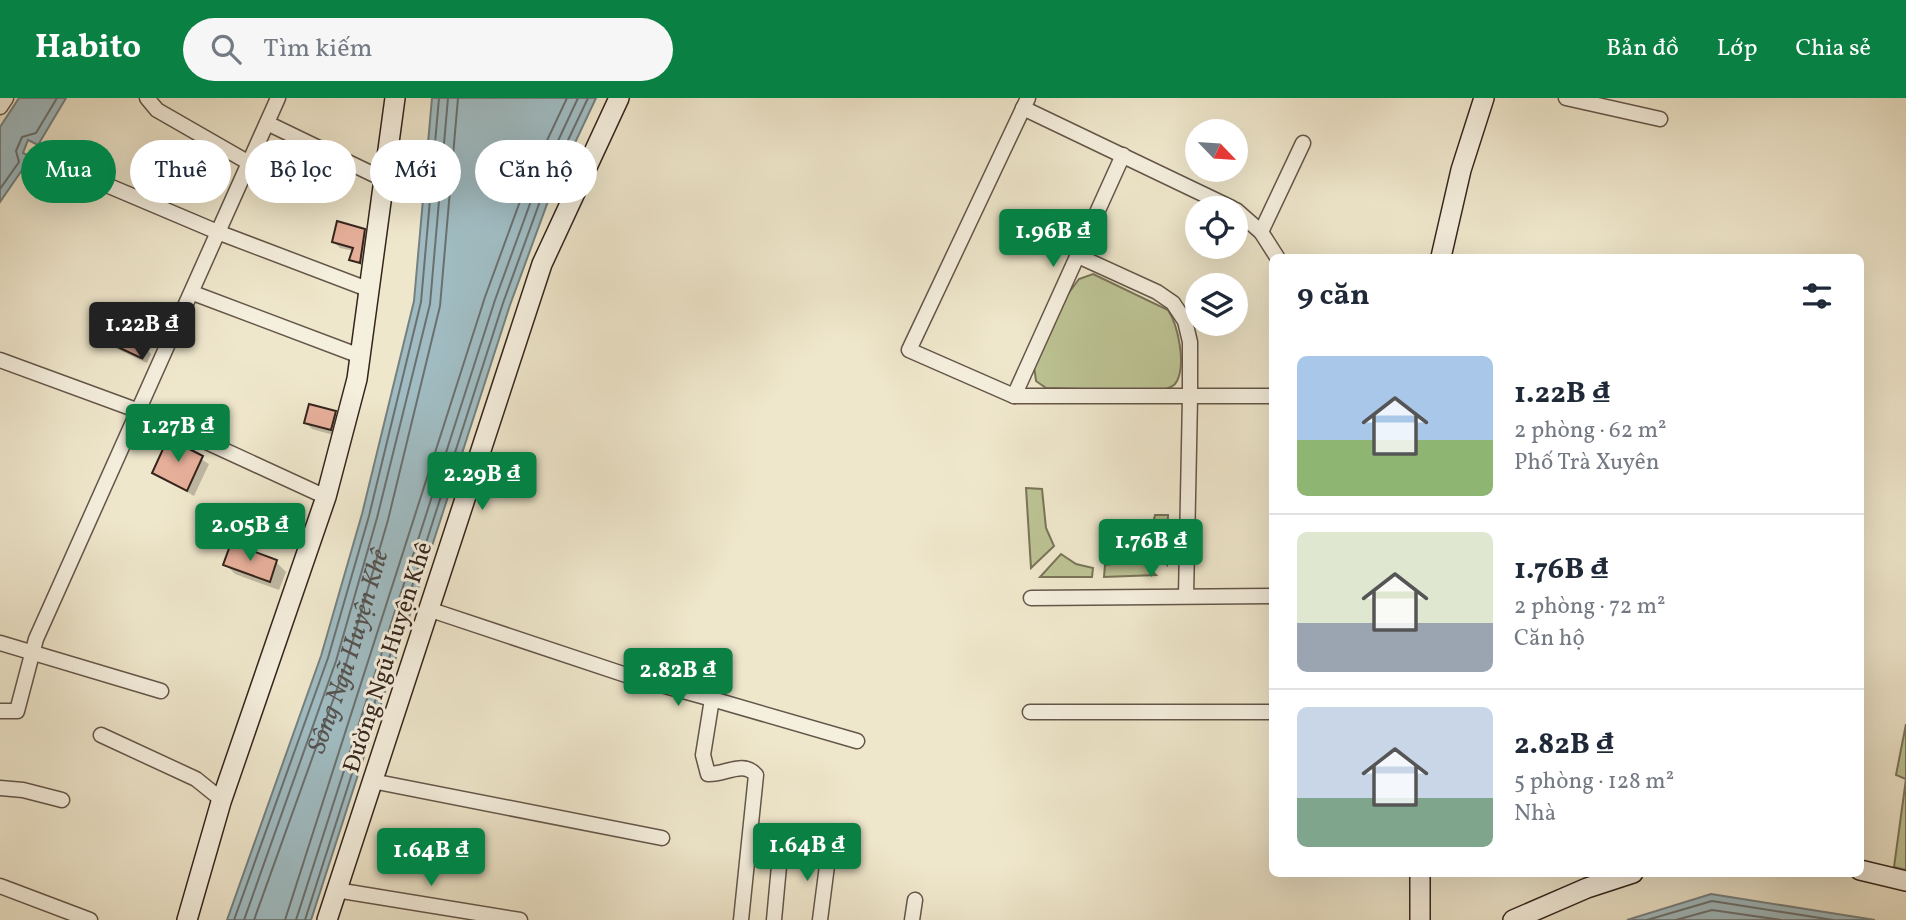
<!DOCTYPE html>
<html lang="vi">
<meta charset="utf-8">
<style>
body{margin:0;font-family:Vollkorn,serif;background:#f6f6f7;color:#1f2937;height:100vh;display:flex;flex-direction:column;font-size:26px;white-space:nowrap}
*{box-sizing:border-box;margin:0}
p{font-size:23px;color:#747a83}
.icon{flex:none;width:38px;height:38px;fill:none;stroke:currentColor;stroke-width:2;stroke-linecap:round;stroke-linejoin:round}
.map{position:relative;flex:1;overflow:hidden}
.side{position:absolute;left:1269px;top:156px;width:595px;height:623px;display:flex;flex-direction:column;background:#fff;border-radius:10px;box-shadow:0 7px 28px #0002}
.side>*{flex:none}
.banner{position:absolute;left:21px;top:42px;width:665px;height:63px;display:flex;gap:14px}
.needle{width:46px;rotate:115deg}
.buttons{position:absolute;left:1185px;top:21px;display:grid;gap:14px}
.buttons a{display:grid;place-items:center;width:63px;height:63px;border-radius:50%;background:#fff;box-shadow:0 7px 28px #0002;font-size:35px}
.price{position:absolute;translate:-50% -60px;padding:0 16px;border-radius:7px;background:#0b8043;color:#fff;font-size:23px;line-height:46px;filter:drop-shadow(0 2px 4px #0008)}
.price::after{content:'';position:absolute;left:50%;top:42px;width:21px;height:16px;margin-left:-10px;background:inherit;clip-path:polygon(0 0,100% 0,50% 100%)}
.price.selected{background:#222;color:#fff}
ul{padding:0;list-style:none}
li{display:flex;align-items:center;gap:21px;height:175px;padding:0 28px}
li+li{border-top:2px solid #e0e1e3}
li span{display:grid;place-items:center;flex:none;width:196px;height:140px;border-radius:10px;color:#555}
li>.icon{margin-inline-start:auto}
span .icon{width:84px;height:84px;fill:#fffc;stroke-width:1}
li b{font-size:30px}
h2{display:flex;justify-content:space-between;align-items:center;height:84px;padding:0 28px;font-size:30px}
.chip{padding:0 24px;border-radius:32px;background:#fff;box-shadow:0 7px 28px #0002;font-size:24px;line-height:63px}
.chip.selected{background:#0b8043;color:#fff}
header{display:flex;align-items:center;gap:42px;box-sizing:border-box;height:98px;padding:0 35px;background:#0b8043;color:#fff}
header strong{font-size:33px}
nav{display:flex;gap:38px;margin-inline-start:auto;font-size:24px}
.search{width:490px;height:63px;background:#f6f6f7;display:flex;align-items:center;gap:18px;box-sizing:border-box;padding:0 24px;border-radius:38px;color:#747a83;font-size:26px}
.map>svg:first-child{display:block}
.green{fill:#bdc495;stroke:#797459;stroke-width:2}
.water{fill:#a0bcc2;stroke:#758080;stroke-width:2}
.shadow{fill:#0003}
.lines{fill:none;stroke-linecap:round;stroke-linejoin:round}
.shore{stroke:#6a7070;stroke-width:2}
.building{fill:#e6af9a;stroke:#35251d;stroke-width:2}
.street-casing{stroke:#645649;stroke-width:17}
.secondary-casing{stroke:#35251d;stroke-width:22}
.street{stroke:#f5efde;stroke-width:14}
.secondary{stroke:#f5efde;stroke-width:19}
.labels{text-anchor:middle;stroke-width:6;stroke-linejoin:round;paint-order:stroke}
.street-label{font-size:24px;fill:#35251d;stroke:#f5efde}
.water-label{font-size:26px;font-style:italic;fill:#55524f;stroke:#f5efde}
</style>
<header>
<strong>Habito</strong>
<div class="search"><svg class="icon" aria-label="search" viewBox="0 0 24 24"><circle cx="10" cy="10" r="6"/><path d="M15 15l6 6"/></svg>Tìm kiếm</div>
<nav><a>Bản đồ</a><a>Lớp</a><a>Chia sẻ</a></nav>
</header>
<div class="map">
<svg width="1906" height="822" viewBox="0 0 1906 822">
<rect width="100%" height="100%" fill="#efe7cc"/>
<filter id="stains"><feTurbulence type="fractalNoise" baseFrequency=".00286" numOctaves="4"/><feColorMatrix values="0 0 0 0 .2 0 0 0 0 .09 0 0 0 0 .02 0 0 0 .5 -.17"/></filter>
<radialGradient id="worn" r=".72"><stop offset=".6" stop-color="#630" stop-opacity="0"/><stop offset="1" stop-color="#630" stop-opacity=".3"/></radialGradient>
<g class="green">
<path d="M1093,176l75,36c10,15 18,53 9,71 -3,7 -13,9 -19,10l-112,-3 -10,-7 -2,-15 31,-68 14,-19z"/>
<polygon points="1026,390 1042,391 1046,430 1054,448 1031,470"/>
<polygon points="1155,417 1168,417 1167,467 1142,446 1151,434"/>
<polygon points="1061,456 1076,466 1093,470 1092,479 1040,479"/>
<polygon points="1135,456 1156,477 1104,479 1105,467 1126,464"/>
<polygon points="1906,626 1906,772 1894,769 1906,681 1896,677"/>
</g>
<g class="water">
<polygon points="19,0 66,0 38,47 28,42 23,55 31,59 0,104 0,29"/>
<polygon points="432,0 596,0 550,98 510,207 311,822 227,822 321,558 362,416 414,203"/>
<polygon points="1711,796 1875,822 1627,822"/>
</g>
<g class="shadow">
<polygon points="364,132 370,139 366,170 351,161 354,153 340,150 333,143"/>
<polygon points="112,233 145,250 151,256 147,265 113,249 107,242"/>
<polygon points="335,315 341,321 337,338 312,331 306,325"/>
<polygon points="169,342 209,366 194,398 154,374"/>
<polygon points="232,448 276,464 286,474 279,492 235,476 225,466"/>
</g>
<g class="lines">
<g class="shore">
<polyline points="0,91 19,64 16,53 22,39 36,35 57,0"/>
<polyline points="234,822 328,560 369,418 421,204 439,0"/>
<polyline points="244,822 336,563 377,420 430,206 448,0"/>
<path id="s1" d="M254,822l92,-256 42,-144 52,-214 18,-208"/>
<polyline points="285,822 485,199 526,87 567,0"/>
<polyline points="296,822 495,202 535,92 578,0"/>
<polyline points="305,822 503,205 543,95 588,0"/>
<polyline points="1647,822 1712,803 1833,822"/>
<polyline points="1676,822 1712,812 1781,822"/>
</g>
</g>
<g class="building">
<polygon points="337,123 365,131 360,165 349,162 353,150 332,144"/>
<polygon points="111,231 146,248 141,260 105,243"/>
<polygon points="309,306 336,313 331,332 304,325"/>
<polygon points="168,340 203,358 187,393 152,375"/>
<polygon points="231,445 277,462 270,484 223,467"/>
</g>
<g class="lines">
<defs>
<g id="street">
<polyline points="147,0 157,12 251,66"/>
<polyline points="1028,0 909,252 1014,298 1272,298"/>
<polyline points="1566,0 1660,21"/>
<polyline points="0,9 6,0"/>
<polyline points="1023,10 1232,110"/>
<polyline points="267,25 385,82"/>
<polyline points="57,66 220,135 370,192"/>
<polyline points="1236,112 1261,134 1277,159"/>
<polyline points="1261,134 1303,45"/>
<polyline points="1078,158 1157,194 1173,205 1185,223 1190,244 1190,299 1186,498"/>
<polyline points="193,195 360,258"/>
<polyline points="0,262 139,313 326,399"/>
<polyline points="1014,298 1123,57"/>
<polyline points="1031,500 1272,498"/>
<path d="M428,511l201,67 83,23 -9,56 5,19c17,1 35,-14 48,1l-15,145"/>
<polyline points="0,545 161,593"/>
<polyline points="712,601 857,643"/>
<polyline points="0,613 17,613 36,541 278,0"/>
<polyline points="1030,614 1272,614"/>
<polyline points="101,637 196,681 222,702"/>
<polyline points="372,683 662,740"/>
<polyline points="0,690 23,692 62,702"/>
<polyline points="0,788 90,822"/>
<polyline points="336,792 520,822"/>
<polyline points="774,822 779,768"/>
<polyline points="820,822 829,752"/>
<polyline points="912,822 915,802"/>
</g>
<g id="secondary">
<polyline points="1441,159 1461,72 1484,0"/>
<polyline points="1860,772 1906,783"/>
<polyline points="187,822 221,704 326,399 357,281 395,0"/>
<polyline points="327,822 542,166 619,0"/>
<polyline points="1420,822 1420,775"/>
<polyline points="1513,822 1587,790 1633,775"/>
</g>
</defs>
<use href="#street" class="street-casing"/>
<use href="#secondary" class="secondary-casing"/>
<use href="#street" class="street"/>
<use href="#secondary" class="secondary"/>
</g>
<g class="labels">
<g class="street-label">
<text transform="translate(387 559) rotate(-72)" y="8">Đường Ngũ Huyện Khê</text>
</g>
<g class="water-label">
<text dy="9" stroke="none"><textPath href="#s1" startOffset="285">Sông Ngũ Huyện Khê</textPath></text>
</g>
</g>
<rect width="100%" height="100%" filter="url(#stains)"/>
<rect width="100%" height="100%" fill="url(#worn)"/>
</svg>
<div class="buttons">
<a><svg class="needle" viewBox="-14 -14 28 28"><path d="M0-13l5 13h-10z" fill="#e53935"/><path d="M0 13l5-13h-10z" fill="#747a83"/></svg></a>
<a><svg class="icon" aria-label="locate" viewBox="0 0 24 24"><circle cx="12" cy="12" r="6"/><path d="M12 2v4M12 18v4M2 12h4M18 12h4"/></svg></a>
<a><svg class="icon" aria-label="layers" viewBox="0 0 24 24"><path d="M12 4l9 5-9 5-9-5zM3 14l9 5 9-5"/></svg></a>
</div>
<b class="price" style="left:1053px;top:171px">1.96B ₫</b>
<b class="price selected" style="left:142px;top:264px">1.22B ₫</b>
<b class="price" style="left:178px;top:366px">1.27B ₫</b>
<b class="price" style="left:482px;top:414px">2.29B ₫</b>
<b class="price" style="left:250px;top:465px">2.05B ₫</b>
<b class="price" style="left:1151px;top:481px">1.76B ₫</b>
<b class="price" style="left:678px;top:610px">2.82B ₫</b>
<b class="price" style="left:807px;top:785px">1.64B ₫</b>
<b class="price" style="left:431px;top:790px">1.64B ₫</b>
<div class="banner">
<a class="chip selected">Mua</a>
<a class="chip">Thuê</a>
<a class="chip">Bộ lọc</a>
<a class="chip">Mới</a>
<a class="chip">Căn hộ</a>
</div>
<section class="side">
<h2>9 căn<svg class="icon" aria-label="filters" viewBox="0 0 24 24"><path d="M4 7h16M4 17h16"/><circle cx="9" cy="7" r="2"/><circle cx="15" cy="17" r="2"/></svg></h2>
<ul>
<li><span style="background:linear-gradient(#a9c7e8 60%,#8fb573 0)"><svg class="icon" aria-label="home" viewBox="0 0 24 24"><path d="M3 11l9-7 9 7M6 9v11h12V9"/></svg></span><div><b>1.22B ₫</b><p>2 phòng · 62 m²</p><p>Phố Trà Xuyên</p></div></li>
<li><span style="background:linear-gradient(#dfe7d0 65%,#9aa5b1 0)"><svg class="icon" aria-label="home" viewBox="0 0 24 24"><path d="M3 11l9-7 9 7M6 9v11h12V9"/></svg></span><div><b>1.76B ₫</b><p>2 phòng · 72 m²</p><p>Căn hộ</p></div></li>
<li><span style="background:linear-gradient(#c9d6e8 65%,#7fa58c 0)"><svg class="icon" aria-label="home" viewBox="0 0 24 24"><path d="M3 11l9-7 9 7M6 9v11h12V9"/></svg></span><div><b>2.82B ₫</b><p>5 phòng · 128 m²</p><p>Nhà</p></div></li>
</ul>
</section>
</div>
